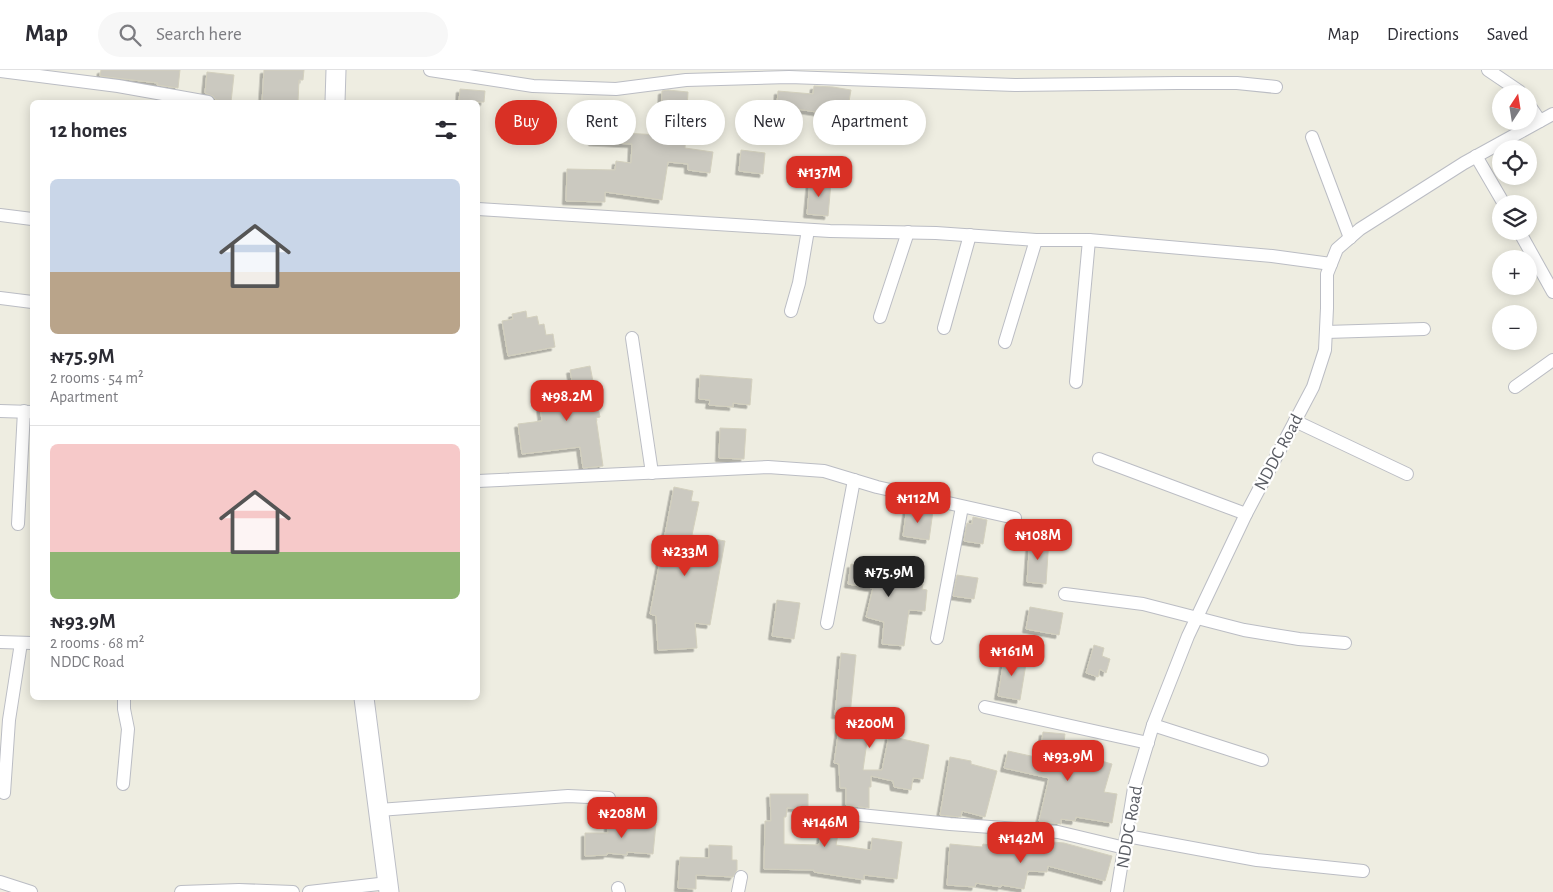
<!DOCTYPE html>
<meta charset="utf-8">
<style>
body{margin:0;font-family:"Alegreya Sans",sans-serif;background:#f7f7f7;color:#2b2b33;height:100vh;display:flex;flex-direction:column;font-size:19px;white-space:nowrap}
*{box-sizing:border-box;margin:0}
p{font-size:16px;color:#7c7c81}
.icon{flex:none;width:28px;height:28px;fill:none;stroke:currentColor;stroke-width:2;stroke-linecap:round;stroke-linejoin:round}
.map{position:relative;flex:1;overflow:hidden}
.details{position:absolute;left:30px;top:30px;width:450px;height:600px;display:flex;flex-direction:column;background:#fff;border-radius:8px;box-shadow:0 2px 12px #0003}
.details>*{flex:none}
.guide{position:absolute;left:495px;top:30px;width:475px;height:45px;display:flex;gap:10px}
.needle{width:32px;rotate:12deg}
.fabs{position:absolute;left:1492px;top:15px;display:grid;gap:10px}
.fabs a{display:grid;place-items:center;width:45px;height:45px;border-radius:50%;background:#fff;box-shadow:0 2px 12px #0003;font-size:25px}
.price{position:absolute;translate:-50% -42px;padding:0 11px;border-radius:10px;background:#d93025;color:#fff;font-size:16px;line-height:32px;filter:drop-shadow(0 1px 2px #0008)}
.price::after{content:'';position:absolute;left:50%;top:30px;width:15px;height:11px;margin-left:-8px;background:inherit;clip-path:polygon(0 0,100% 0,50% 100%)}
.price.on{background:#222;color:#fff}
ul{padding:0;list-style:none}
li{display:grid;align-content:center;gap:10px;height:265px;padding:0 20px}
li+li{border-top:1px solid #e1e1e2}
li span{display:grid;place-items:center;height:155px;border-radius:8px;color:#555}
li>.icon{margin-inline-start:auto}
span .icon{width:90px;height:90px;fill:#fffc;stroke-width:1}
li b{font-size:21px}
h2{display:flex;justify-content:space-between;align-items:center;height:60px;padding:0 20px;font-size:21px}
.chip{padding:0 18px;border-radius:22px;background:#fff;box-shadow:0 2px 12px #0003;font-size:18px;line-height:45px}
.chip.on{background:#d93025;color:#fff}
header{display:flex;align-items:center;gap:30px;box-sizing:border-box;height:70px;padding:0 25px;background:#fff;border-bottom:1px solid #e1e1e2}
header strong{font-size:24px}
nav{display:flex;gap:28px;margin-inline-start:auto;font-size:18px}
.search{width:350px;height:45px;background:#f7f7f7;display:flex;align-items:center;gap:12px;box-sizing:border-box;padding:0 18px;border-radius:28px;color:#7c7c81;font-size:19px}
.map>svg:first-child{display:block}
.building{fill:#cbc9c0;stroke:#d3d0be;filter:url(#shadow)}
.lines{fill:none;stroke-linecap:round;stroke-linejoin:round}
.street-casing{stroke:#bbbdc4;stroke-width:14}
.secondary-casing{stroke:#bcbec6;stroke-width:21}
.street{stroke:#fff;stroke-width:12}
.secondary{stroke:#fff;stroke-width:19}
.labels{text-anchor:middle;stroke-width:4.5;stroke-linejoin:round;paint-order:stroke}
.street-label{font-size:18px;fill:#595c63;stroke:#fff}
</style>
<header>
<strong>Map</strong>
<div class="search"><svg class="icon" aria-label="search" viewBox="0 0 24 24"><circle cx="10" cy="10" r="6"/><path d="M15 15l6 6"/></svg>Search here</div>
<nav><a>Map</a><a>Directions</a><a>Saved</a></nav>
</header>
<div class="map">
<svg width="1553" height="822" viewBox="0 0 1553 822">
<defs>
<filter id="shadow"><feDropShadow dx="-3.5" dy="3.5" stdDeviation="0" flood-color="#0004"/></filter>
</defs>
<rect width="100%" height="100%" fill="#eeede1"/>
<g class="building">
<polygon points="101,0 180,0 178,18 157,15 158,13 100,6"/>
<polygon points="264,0 304,0 303,10 299,10 298,32 262,32"/>
<polygon points="207,2 234,5 231,32 216,30 213,26 205,23"/>
<polygon points="814,16 833,17 851,20 847,43 825,39 823,43 797,39 796,49 776,48 778,21 813,24"/>
<polygon points="460,19 485,21 484,32 459,32"/>
<polygon points="668,20 688,22 685,78 713,82 710,103 688,100 688,94 668,92 662,130 605,122 605,132 566,131 567,99 615,100 616,91 631,93 632,74 592,72 593,32 624,34 623,63 660,65 662,21"/>
<polygon points="741,80 765,83 763,104 739,101"/>
<polygon points="810,111 831,113 828,146 807,144"/>
<polygon points="526,241 527,248 537,246 539,255 544,254 546,265 553,264 555,277 508,286 502,251 513,249 512,244"/>
<polygon points="590,296 600,347 596,348 603,396 583,398 580,377 522,384 518,354 542,351 539,326 574,322 570,300"/>
<polygon points="700,305 752,309 750,335 733,333 733,337 709,335 710,330 699,329"/>
<polygon points="720,358 746,359 744,389 719,388"/>
<polygon points="674,417 693,421 691,431 699,432 692,465 725,471 710,555 695,553 697,578 658,580 656,546 650,544"/>
<polygon points="907,437 933,441 929,470 903,466"/>
<polygon points="973,447 987,450 983,474 964,471 967,453 972,454"/>
<polygon points="1030,468 1049,469 1046,514 1027,512"/>
<polygon points="863,490 882,493 881,498 894,500 893,504 911,506 912,512 923,514 922,519 927,520 925,541 909,540 904,576 882,574 884,552 866,547 873,518 848,514 851,494 862,496"/>
<polygon points="957,505 978,508 974,529 953,526"/>
<polygon points="777,530 800,533 794,569 772,566"/>
<polygon points="1030,537 1063,543 1059,565 1026,559"/>
<polygon points="1094,575 1104,578 1102,586 1110,589 1106,603 1100,599 1098,607 1086,603"/>
<polygon points="841,583 856,585 849,655 869,658 863,700 882,700 889,666 929,675 923,709 913,708 911,720 894,717 893,711 871,706 871,717 869,717 869,738 846,735 846,718 840,718 839,694 834,693 841,645 835,645"/>
<polygon points="1005,584 1027,588 1020,630 998,626"/>
<polygon points="1043,662 1065,664 1063,680 1112,694 1104,722 1117,724 1112,753 1076,747 1075,751 1061,749 1061,754 1039,751 1049,708 1004,698 1008,681 1040,688"/>
<polygon points="950,687 971,691 971,694 997,701 985,747 962,741 961,747 940,745"/>
<polygon points="770,724 808,724 808,738 787,738 786,747 784,747 784,774 819,775 824,751 840,754 836,775 871,780 872,768 902,772 897,809 864,805 864,810 814,802 814,800 764,799 765,751 771,751"/>
<polygon points="617,749 656,754 653,784 627,782 627,785 607,783 607,785 585,786 585,763 608,763 608,754 617,755"/>
<polygon points="1032,770 1064,773 1112,786 1105,811 1048,796 1047,802 1028,801 1024,819 1001,815 1001,817 976,813 975,817 947,815 950,774 982,777 983,774 1007,777 1006,781 1031,785"/>
<polygon points="709,775 732,776 732,790 737,790 737,800 733,807 696,805 696,819 678,818 680,787 709,788"/>
</g>
<g class="lines">
<defs>
<g id="street">
<polyline points="430,0 533,16 616,19 686,10 789,7 1015,15 1177,13 1237,13 1276,17"/>
<polyline points="1488,0 1519,21 1521,24"/>
<polyline points="0,1 118,16 208,32"/>
<polyline points="1529,35 1540,51"/>
<polyline points="1312,67 1350,168"/>
<polyline points="1476,86 1504,134"/>
<polyline points="478,139 830,161 936,163 1036,170 1089,170 1272,186 1331,194"/>
<polyline points="0,145 32,149"/>
<polyline points="1519,161 1553,222"/>
<polyline points="0,228 32,232"/>
<polyline points="791,241 799,213 808,160"/>
<polyline points="880,247 908,162"/>
<polyline points="944,258 970,165"/>
<polyline points="1326,262 1424,259"/>
<polyline points="632,268 652,403"/>
<polyline points="1005,272 1036,170"/>
<polyline points="1076,312 1089,170"/>
<polyline points="1515,317 1553,290"/>
<polyline points="0,341 32,342"/>
<polyline points="1295,351 1407,404"/>
<polyline points="1099,389 1246,444"/>
<polyline points="478,411 768,397 824,401 877,417 1015,448"/>
<polyline points="18,454 24,341"/>
<polyline points="1065,524 1143,534 1244,560 1299,569 1345,573"/>
<polyline points="827,553 854,410"/>
<polyline points="937,568 962,437"/>
<polyline points="0,572 32,573"/>
<polyline points="985,637 1148,673"/>
<polyline points="1153,655 1262,690"/>
<polyline points="123,714 128,659 124,639 124,628"/>
<polyline points="4,723 9,650 21,573"/>
<polyline points="379,740 568,726 609,728"/>
<polyline points="840,743 950,754 1058,762 1125,778"/>
<polyline points="1127,766 1257,790 1363,801"/>
<polyline points="0,812 31,822"/>
<polyline points="618,818 619,822"/>
<polyline points="181,822 239,820 293,822"/>
<polyline points="309,822 388,813"/>
<polyline points="738,822 741,807"/>
<polyline points="1117,822 1134,718 1153,655 1188,566 1246,444 1313,317 1325,280 1327,238 1327,204 1337,179 1360,159 1464,93 1553,44"/>
</g>
<g id="secondary">
<polyline points="335,32 336,0"/>
<polyline points="364,628 389,822"/>
</g>
</defs>
<use href="#street" class="street-casing"/>
<use href="#secondary" class="secondary-casing"/>
<use href="#street" class="street"/>
<use href="#secondary" class="secondary"/>
</g>
<g class="labels">
<g class="street-label">
<text transform="translate(1278 382) rotate(-62)" y="6">NDDC Road</text>
<text transform="translate(1129 757) rotate(-80)" y="6">NDDC Road</text>
</g>
</g>
</svg>
<div class="fabs">
<a><svg class="needle" viewBox="-14 -14 28 28"><path d="M0-13l5 13h-10z" fill="#e53935"/><path d="M0 13l5-13h-10z" fill="#7c7c81"/></svg></a>
<a><svg class="icon" aria-label="locate" viewBox="0 0 24 24"><circle cx="12" cy="12" r="6"/><path d="M12 2v4M12 18v4M2 12h4M18 12h4"/></svg></a>
<a><svg class="icon" aria-label="layers" viewBox="0 0 24 24"><path d="M12 4l9 5-9 5-9-5zM3 14l9 5 9-5"/></svg></a>
<a>+</a>
<a>−</a>
</div>
<b class="price" style="left:819px;top:128px">₦137M</b>
<b class="price" style="left:567px;top:352px">₦98.2M</b>
<b class="price" style="left:918px;top:454px">₦112M</b>
<b class="price" style="left:1038px;top:491px">₦108M</b>
<b class="price" style="left:685px;top:507px">₦233M</b>
<b class="price on" style="left:889px;top:528px">₦75.9M</b>
<b class="price" style="left:1012px;top:607px">₦161M</b>
<b class="price" style="left:870px;top:679px">₦200M</b>
<b class="price" style="left:1068px;top:712px">₦93.9M</b>
<b class="price" style="left:622px;top:769px">₦208M</b>
<b class="price" style="left:825px;top:778px">₦146M</b>
<b class="price" style="left:1021px;top:794px">₦142M</b>
<div class="guide">
<a class="chip on">Buy</a>
<a class="chip">Rent</a>
<a class="chip">Filters</a>
<a class="chip">New</a>
<a class="chip">Apartment</a>
</div>
<section class="details">
<h2>12 homes<svg class="icon" aria-label="filters" viewBox="0 0 24 24"><path d="M4 7h16M4 17h16"/><circle cx="9" cy="7" r="2"/><circle cx="15" cy="17" r="2"/></svg></h2>
<ul>
<li><span style="background:linear-gradient(#c9d6e8 60%,#b9a48a 0)"><svg class="icon" aria-label="home" viewBox="0 0 24 24"><path d="M3 11l9-7 9 7M6 9v11h12V9"/></svg></span><div><b>₦75.9M</b><p>2 rooms · 54 m²</p><p>Apartment</p></div></li>
<li><span style="background:linear-gradient(#f6c9c9 70%,#8fb573 0)"><svg class="icon" aria-label="home" viewBox="0 0 24 24"><path d="M3 11l9-7 9 7M6 9v11h12V9"/></svg></span><div><b>₦93.9M</b><p>2 rooms · 68 m²</p><p>NDDC Road</p></div></li>
</ul>
</section>
</div>
